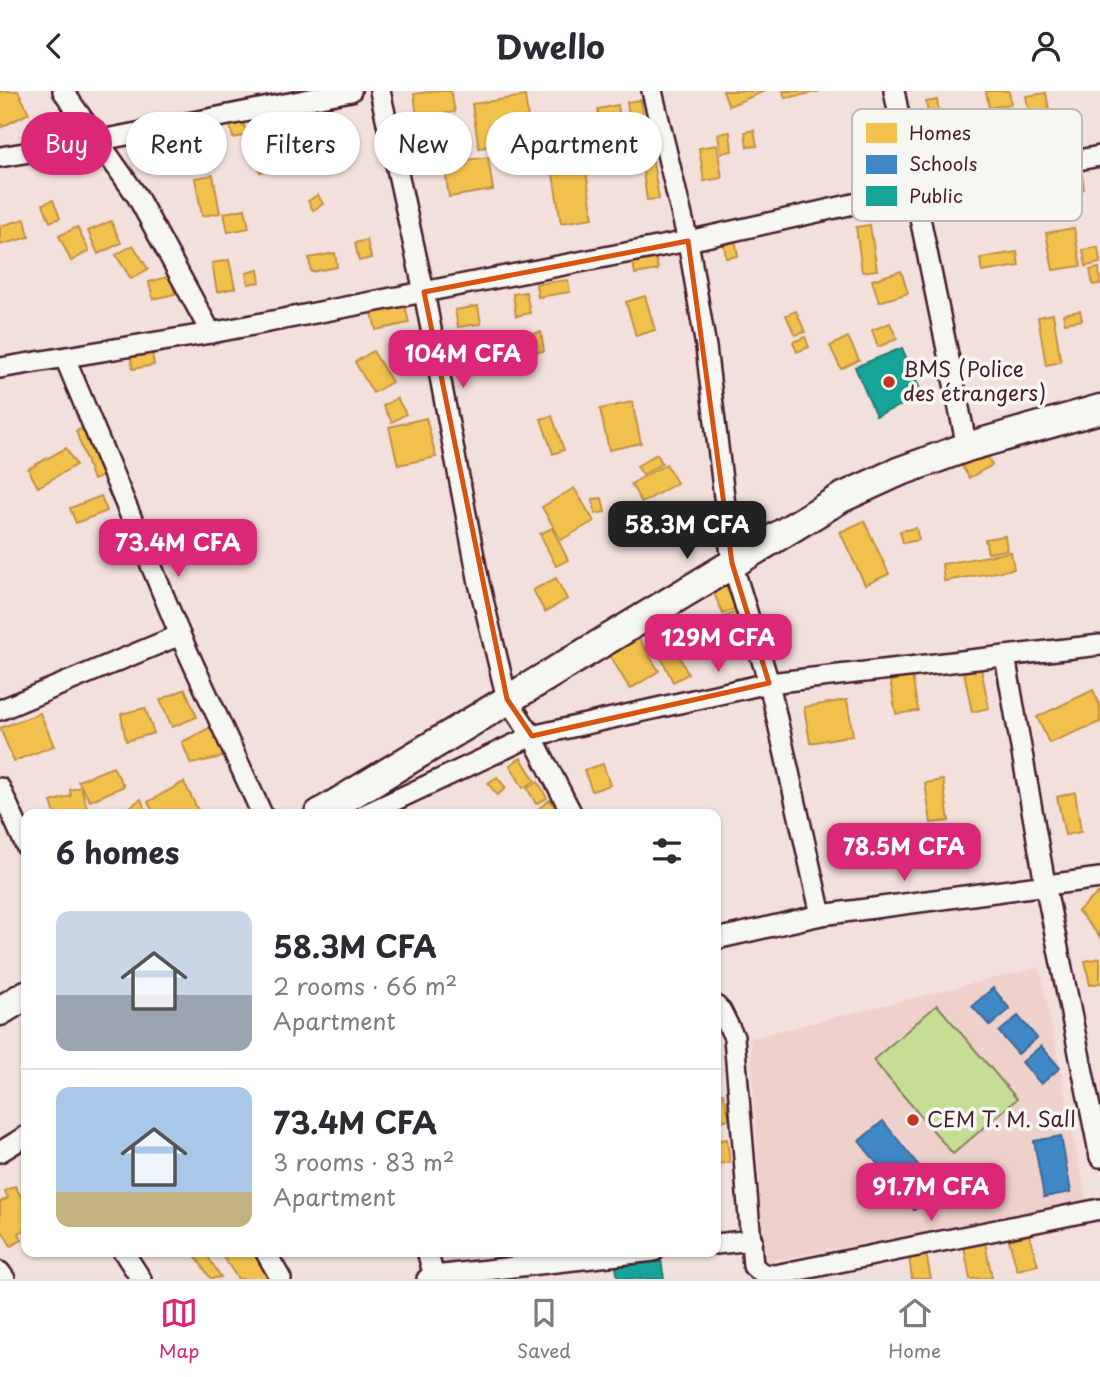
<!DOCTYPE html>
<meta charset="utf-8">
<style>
body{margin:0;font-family:"Playpen Sans",sans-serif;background:#f2f2f3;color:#2b2b33;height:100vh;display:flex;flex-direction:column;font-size:26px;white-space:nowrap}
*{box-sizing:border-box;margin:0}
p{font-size:23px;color:#7c7c81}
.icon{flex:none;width:38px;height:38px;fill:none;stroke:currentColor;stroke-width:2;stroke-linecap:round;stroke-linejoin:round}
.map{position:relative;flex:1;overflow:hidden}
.panel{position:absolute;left:21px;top:718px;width:700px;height:448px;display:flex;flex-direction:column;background:#fff;border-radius:14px;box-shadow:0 2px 5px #0004}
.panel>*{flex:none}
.guide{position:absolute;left:21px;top:21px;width:700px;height:63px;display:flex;gap:14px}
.price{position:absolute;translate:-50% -60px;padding:0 16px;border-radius:14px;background:#db2777;color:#fff;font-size:23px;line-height:46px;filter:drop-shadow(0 2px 4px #0008)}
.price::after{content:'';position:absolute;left:50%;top:42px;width:21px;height:16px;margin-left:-10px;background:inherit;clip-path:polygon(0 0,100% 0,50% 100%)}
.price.current{background:#222;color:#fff}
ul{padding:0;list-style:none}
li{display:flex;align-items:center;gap:21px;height:175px;padding:0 35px}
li+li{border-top:2px solid #e1e1e2}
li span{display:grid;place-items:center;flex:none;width:196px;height:140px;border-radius:14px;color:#555}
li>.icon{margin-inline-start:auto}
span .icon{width:84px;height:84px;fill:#fffc;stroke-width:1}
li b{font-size:30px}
h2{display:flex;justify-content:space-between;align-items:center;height:84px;padding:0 35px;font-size:30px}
.tag{padding:0 24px;border-radius:32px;background:#fff;box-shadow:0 2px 5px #0004;font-size:24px;line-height:63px}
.tag.current{background:#db2777;color:#fff}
header{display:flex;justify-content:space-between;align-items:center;height:91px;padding:0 35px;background:#fff;font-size:32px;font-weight:700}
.tabs{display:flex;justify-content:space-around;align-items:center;height:98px;border-top:2px solid #e1e1e2;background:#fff;font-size:19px;color:#7c7c81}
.tabs a{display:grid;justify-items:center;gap:4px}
.tabs .current{color:#db2777}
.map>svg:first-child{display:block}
.built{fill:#efd1cc}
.green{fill:#c5de94;stroke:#887e60;stroke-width:2}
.homes{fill:#f2c14e;stroke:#c09044;stroke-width:2}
.schools{fill:#3f88c5;stroke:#426897;stroke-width:2}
.public{fill:#17a398;stroke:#267b77;stroke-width:2}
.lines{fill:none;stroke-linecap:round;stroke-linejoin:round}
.street-casing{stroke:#4a1f2b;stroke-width:24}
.secondary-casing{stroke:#4a1f2b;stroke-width:33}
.street{stroke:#f6f6f2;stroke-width:19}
.secondary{stroke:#f6f6f2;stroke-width:28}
.marked{fill:none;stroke:#d8530f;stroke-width:5;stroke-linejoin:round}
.poi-dot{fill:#c8321e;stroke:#f6f6f2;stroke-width:2.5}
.labels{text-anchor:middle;stroke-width:7;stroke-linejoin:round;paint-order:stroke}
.poi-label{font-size:21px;fill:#4a1f2b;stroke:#f6f6f2;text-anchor:start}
.key{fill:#f6f6f2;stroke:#c2b6b6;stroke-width:2}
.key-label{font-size:19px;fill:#4a1f2b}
</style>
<header><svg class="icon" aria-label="back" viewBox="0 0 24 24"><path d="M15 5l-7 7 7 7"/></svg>Dwello<svg class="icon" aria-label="person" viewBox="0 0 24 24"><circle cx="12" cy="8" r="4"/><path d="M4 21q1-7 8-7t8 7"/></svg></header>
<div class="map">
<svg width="1100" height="1188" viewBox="0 0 1100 1188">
<rect width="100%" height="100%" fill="#f2e0dc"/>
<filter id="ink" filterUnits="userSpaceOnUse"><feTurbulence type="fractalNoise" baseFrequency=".0143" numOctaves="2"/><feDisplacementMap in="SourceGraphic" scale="14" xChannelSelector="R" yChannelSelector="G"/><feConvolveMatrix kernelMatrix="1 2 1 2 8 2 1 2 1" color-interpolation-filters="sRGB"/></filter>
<g filter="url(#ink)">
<polygon class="built" points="1040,876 1087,1112 764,1171 750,947"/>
<polygon class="green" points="937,914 1017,1008 953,1063 873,969"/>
<g class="homes">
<polygon points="0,0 18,0 29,22 2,36 0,31"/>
<polygon points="435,0 451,0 455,21 417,26 414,3"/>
<polygon points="723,0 765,0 729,15"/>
<polygon points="783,0 818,0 818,1 785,7"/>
<polygon points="986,0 1009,0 1011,13 989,17"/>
<polygon points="1046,2 1052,34 1032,38 1026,5"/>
<polygon points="525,5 531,49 479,57 472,13"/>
<polygon points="641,9 645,38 631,40 627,11"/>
<polygon points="937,9 939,21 928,23 926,11"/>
<polygon points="618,14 622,42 602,45 598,18"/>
<polygon points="243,31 247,44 233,47 230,34"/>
<polygon points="578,31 582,52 575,52 572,32"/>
<polygon points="754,39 757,55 747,56 745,41"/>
<polygon points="730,41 732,60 721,62 718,43"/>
<polygon points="274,42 281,77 260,81 253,45"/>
<polygon points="649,46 659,108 647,109 638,47"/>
<polygon points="437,52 438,64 427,66 425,54"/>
<polygon points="717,54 722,87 704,90 699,57"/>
<polygon points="583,60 593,127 561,132 550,65"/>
<polygon points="488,66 493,99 449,106 444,72"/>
<polygon points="1081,79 1084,98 1075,100 1072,80"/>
<polygon points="213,84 220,122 202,125 195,87"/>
<polygon points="318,104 323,113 313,119 308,110"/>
<polygon points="53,109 60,127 50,131 43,113"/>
<polygon points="245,118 249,137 228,141 224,122"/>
<polygon points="25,128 29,146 0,154 0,135"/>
<polygon points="111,130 121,152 98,163 88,140"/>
<polygon points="870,134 877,179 862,181 856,136"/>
<polygon points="77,136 89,160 71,170 59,145"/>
<polygon points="1074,137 1081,175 1053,179 1046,142"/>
<polygon points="734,143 738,165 726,167 723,145"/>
<polygon points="367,149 371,167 359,170 355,152"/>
<polygon points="133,154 148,178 131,188 116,164"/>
<polygon points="1098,156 1100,172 1086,175 1083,159"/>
<polygon points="1017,161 1019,175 982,181 980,167"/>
<polygon points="335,162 337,176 311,181 309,167"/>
<polygon points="656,168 658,179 635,183 633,171"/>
<polygon points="229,169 235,197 217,201 212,172"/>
<polygon points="1099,177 1100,193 1093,194 1090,179"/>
<polygon points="258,179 260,191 248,193 246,182"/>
<polygon points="901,180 908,202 879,211 872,189"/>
<polygon points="171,185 175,203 153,208 149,191"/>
<polygon points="568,189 570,201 538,206 536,193"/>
<polygon points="526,201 530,222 516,225 513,203"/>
<polygon points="645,205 655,239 636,245 626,211"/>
<polygon points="404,210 409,232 376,239 371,217"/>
<polygon points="478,215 481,233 458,236 455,219"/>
<polygon points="796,220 805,241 795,244 786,224"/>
<polygon points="1080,220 1082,229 1065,232 1063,223"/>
<polygon points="1053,223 1061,271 1046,274 1038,226"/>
<polygon points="890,232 897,248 878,256 872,239"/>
<polygon points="541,241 544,260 529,262 526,243"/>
<polygon points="805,246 809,256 797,261 793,251"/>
<polygon points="848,246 859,269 841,278 830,255"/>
<polygon points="151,255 154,274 133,278 129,258"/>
<polygon points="373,260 392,291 373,302 355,271"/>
<polygon points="397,307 406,323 392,331 383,315"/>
<polygon points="632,311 641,352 609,359 600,318"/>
<polygon points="552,325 564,359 553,363 541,328"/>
<polygon points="426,327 436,366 398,374 389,336"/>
<polygon points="88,336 104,385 93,389 76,340"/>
<polygon points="66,357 76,374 38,396 28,378"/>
<polygon points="983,357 992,374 969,387 959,370"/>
<polygon points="657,363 662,372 643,384 637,375"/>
<polygon points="666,373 677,392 642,412 631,393"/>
<polygon points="574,397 594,430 561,449 542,416"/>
<polygon points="101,405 107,420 76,432 70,417"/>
<polygon points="602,407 605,421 595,423 593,408"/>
<polygon points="864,430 889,483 865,494 840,441"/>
<polygon points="552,437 568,469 556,475 540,443"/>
<polygon points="916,437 919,449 903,452 900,440"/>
<polygon points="1005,445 1007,459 988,462 985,448"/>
<polygon points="1011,461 1014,478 944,490 942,473"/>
<polygon points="556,487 567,508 545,521 533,499"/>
<polygon points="724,492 736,517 723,523 712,498"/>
<polygon points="736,521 743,537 731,543 724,526"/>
<polygon points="708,528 718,546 685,565 675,547"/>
<polygon points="634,540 659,580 630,598 606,558"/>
<polygon points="669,545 688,583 673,591 654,552"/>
<polygon points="980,573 989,617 972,621 963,576"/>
<polygon points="912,585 918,620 896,623 890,588"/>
<polygon points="185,598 197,626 172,636 160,609"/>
<polygon points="1093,599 1100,615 1100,631 1049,652 1037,626"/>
<polygon points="847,609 853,644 810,652 804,616"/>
<polygon points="145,617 154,642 126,650 121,623"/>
<polygon points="40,622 54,655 14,670 0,637"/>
<polygon points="213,635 226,665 191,673 182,651"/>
<polygon points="521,667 535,690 523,697 510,674"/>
<polygon points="603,673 610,694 592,700 584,679"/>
<polygon points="113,676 124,695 90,710 78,690"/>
<polygon points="497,686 506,697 497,704 488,692"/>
<polygon points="943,689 949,730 931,732 925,692"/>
<polygon points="184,691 200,723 154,723 148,711"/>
<polygon points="538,691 547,707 536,713 527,697"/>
<polygon points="81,696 89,723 55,723 51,711 71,705 70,699"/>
<polygon points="1075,701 1081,741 1065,744 1057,706"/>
<polygon points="141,708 147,723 125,723 124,720"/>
<polygon points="550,709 559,723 543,723 539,717"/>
<polygon points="1098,802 1100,804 1100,846 1078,820"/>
<polygon points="1100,867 1100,892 1090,894 1085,870"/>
<polygon points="723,1002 730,1028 716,1031 716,1004"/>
<polygon points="727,1048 730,1071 716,1073 716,1050"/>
<polygon points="15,1095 26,1114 26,1138 19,1142 22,1149 11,1155 0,1136 0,1111 8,1107 5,1100"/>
<polygon points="1029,1144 1038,1174 1017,1179 1009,1149"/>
<polygon points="985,1151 992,1187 970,1188 964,1155"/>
<polygon points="192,1160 204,1160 221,1186 211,1188"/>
<polygon points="222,1160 231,1160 233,1163 236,1160 258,1160 273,1182 264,1188 238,1188 220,1161"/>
<polygon points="926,1163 931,1188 912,1188 909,1165"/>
</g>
<g class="schools">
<polygon points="993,897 1010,918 990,935 972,915"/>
<polygon points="1018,925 1037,947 1018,963 999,941"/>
<polygon points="1041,955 1060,977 1041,993 1022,971"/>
<polygon points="883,1030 939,1100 914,1119 859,1050"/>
<polygon points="1061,1045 1071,1101 1044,1106 1034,1050"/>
</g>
<g class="public">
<polygon points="902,257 923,305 876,325 855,276"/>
<polygon points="660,1163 664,1188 618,1188 615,1171"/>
</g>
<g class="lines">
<defs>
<g id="street">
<polyline points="63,0 137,105 211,242"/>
<polyline points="380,0 424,201 479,492 507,608 532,645 572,723"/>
<polyline points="652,0 688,150 706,256 732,472 769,592 821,824"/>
<polyline points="894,0 967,356"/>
<polyline points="0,66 96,50 351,0"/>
<polyline points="65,267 180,544 262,723"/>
<polyline points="0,277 211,242 688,150 916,99 1100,65"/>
<polyline points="1005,565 1045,793 1100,1066"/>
<polyline points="0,619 180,544"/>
<polyline points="0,697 26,755"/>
<polyline points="366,723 532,645 769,592 1100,554"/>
<polyline points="716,848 821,824 1100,787"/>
<polyline points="716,915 721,920 734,946 753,1175 763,1183 775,1184 1100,1118"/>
<polyline points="0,1061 26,1045"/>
<polyline points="716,1153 752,1149"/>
<polyline points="123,1160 141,1188"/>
<polyline points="265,1160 281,1188"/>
<polyline points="427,1160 434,1185"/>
<polyline points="0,1181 5,1188"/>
<polyline points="427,1188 434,1185 654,1160"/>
</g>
<g id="secondary">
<polyline points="319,723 841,407 898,381 967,356 1100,318"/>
<polyline points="0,920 26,904"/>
</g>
</defs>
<use href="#street" class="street-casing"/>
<use href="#secondary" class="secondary-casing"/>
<use href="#street" class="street"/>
<use href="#secondary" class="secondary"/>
</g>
</g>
<path class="marked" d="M688,150l44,322 37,120 -237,53 -25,-37 -83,-407z"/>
<g class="poi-dot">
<circle cx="889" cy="291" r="7"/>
<circle cx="913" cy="1029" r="7"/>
</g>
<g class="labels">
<g class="poi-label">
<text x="903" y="286">BMS (Police<tspan x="903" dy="24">des étrangers)</tspan></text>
<text x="927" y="1036">CEM T. M. Sall</text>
</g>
</g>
<rect x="852" y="18" width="230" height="112" rx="10" class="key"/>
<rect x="866" y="32" width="31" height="20" fill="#f2c14e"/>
<rect x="866" y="64" width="31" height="19" fill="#3f88c5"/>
<rect x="866" y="95" width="31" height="20" fill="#17a398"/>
<g class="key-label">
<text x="909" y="49">Homes</text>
<text x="909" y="80">Schools</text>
<text x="909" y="112">Public</text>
</g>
</svg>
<b class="price" style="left:463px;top:299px">104M CFA</b>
<b class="price current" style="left:687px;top:470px">58.3M CFA</b>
<b class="price" style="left:178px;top:488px">73.4M CFA</b>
<b class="price" style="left:718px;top:583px">129M CFA</b>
<b class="price" style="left:904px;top:792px">78.5M CFA</b>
<b class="price" style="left:931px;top:1132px">91.7M CFA</b>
<div class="guide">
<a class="tag current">Buy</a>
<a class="tag">Rent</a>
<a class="tag">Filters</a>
<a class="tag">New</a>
<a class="tag">Apartment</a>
</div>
<section class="panel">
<h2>6 homes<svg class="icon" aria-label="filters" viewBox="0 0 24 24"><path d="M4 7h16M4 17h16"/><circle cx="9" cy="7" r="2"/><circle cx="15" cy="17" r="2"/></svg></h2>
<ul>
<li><span style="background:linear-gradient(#c9d6e8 60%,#9aa5b1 0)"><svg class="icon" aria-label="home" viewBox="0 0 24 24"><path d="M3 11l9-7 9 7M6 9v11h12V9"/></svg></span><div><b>58.3M CFA</b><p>2 rooms · 66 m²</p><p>Apartment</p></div></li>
<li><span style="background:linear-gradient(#a9c7e8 75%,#c2b280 0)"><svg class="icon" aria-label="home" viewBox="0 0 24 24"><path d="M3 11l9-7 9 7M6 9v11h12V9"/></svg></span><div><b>73.4M CFA</b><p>3 rooms · 83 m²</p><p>Apartment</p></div></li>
</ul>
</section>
</div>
<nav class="tabs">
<a class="current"><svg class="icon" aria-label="map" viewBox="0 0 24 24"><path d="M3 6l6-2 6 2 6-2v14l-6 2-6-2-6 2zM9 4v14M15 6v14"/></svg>Map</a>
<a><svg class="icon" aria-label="saved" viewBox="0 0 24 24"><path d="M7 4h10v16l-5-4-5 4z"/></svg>Saved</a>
<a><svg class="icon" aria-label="home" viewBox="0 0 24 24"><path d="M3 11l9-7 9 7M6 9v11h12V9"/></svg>Home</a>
</nav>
